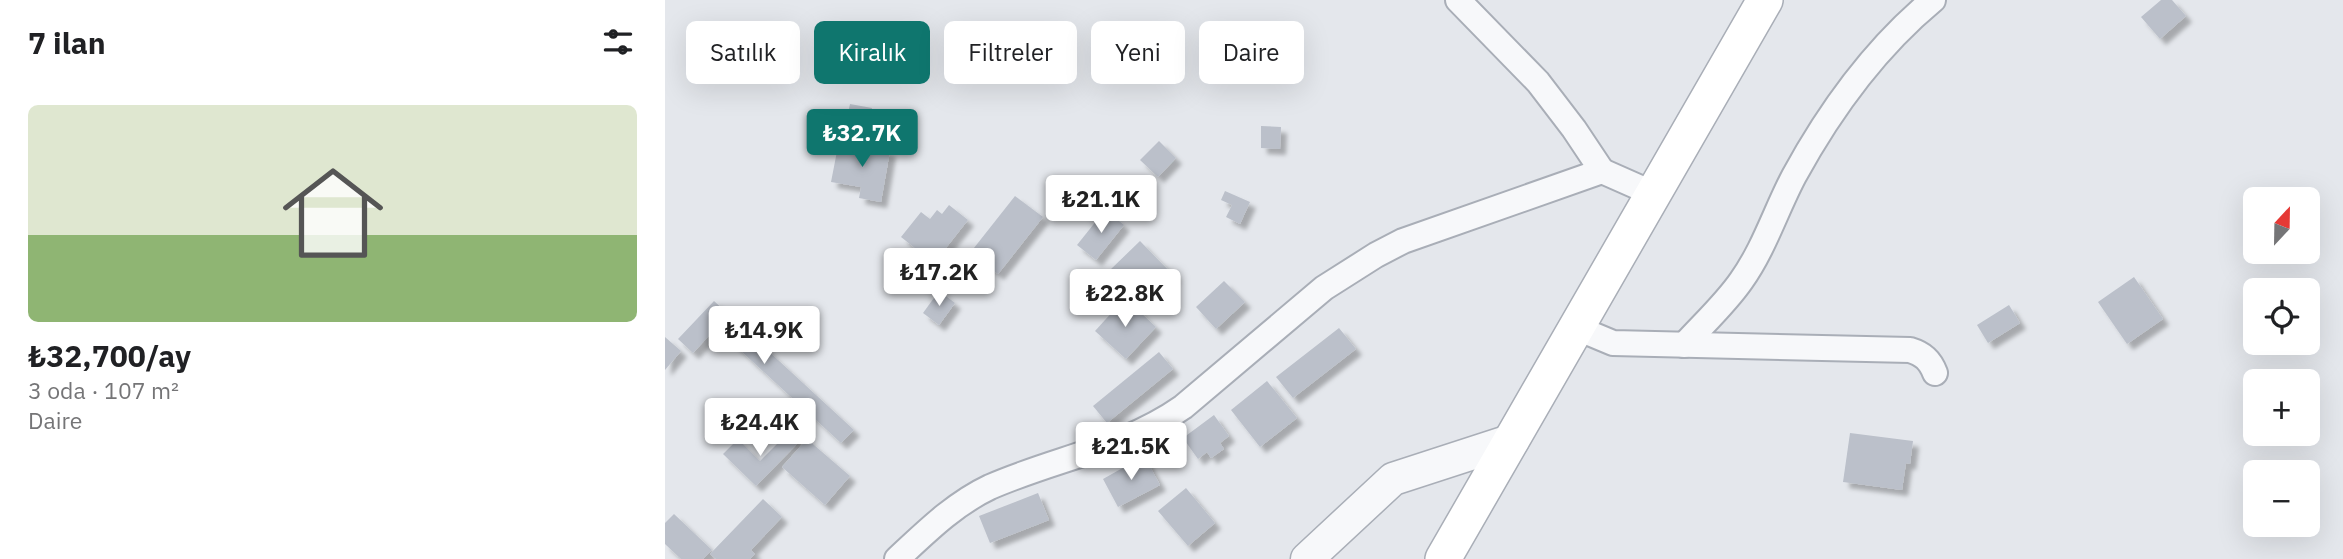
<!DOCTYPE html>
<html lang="tr">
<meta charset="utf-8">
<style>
body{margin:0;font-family:"IBM Plex Sans",sans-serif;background:#f2f2f2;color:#202124;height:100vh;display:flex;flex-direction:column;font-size:26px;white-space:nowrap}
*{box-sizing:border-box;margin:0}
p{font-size:23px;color:#757577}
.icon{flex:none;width:38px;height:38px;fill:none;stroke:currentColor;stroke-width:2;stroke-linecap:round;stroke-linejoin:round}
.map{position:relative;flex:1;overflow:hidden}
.panel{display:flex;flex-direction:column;background:#fff;width:665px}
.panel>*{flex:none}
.guide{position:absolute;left:21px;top:21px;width:665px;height:63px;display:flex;gap:14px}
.needle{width:46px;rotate:22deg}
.fabs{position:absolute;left:1578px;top:187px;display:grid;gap:14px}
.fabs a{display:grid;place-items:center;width:77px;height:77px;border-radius:10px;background:#fff;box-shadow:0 7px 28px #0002;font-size:35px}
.price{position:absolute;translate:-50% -60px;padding:0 16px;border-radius:7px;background:#fff;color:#222;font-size:23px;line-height:46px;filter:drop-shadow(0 2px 4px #0008)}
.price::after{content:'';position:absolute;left:50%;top:42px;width:21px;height:16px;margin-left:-10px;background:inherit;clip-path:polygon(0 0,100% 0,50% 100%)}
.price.selected{background:#0f766e;color:#fff}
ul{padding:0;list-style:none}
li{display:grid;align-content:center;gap:14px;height:371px;padding:0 28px}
li span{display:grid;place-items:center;height:217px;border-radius:10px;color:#555}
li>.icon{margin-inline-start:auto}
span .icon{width:126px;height:126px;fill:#fffc;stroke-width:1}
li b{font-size:30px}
h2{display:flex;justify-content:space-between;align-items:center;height:84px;padding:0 28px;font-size:30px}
.tag{padding:0 24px;border-radius:10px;background:#fff;box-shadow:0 7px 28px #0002;font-size:24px;line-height:63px}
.tag.selected{background:#0f766e;color:#fff}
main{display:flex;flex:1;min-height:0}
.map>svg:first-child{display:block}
.building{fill:#bbc0ca;filter:url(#shadow)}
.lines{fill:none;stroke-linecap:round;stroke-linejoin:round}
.minor-casing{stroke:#a9aeb7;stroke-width:28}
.tertiary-casing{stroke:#a9aeb7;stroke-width:35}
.secondary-casing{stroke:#a9aeb7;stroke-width:38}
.minor{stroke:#f7f8fa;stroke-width:24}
.tertiary{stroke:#f7f8fa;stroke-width:32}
.secondary{stroke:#fff;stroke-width:35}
</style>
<main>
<section class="panel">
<h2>7 ilan<svg class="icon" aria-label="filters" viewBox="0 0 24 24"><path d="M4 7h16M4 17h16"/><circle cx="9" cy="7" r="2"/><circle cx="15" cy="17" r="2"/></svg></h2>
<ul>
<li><span style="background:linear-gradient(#dfe7d0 60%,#8fb573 0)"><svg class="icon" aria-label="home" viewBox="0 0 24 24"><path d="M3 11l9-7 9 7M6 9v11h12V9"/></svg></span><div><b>₺32,700/ay</b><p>3 oda · 107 m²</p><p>Daire</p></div></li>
</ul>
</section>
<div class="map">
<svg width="1678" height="559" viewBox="0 0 1678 559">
<defs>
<filter id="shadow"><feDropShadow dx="6" dy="6" stdDeviation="2" flood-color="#0004"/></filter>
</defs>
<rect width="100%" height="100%" fill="#e4e7ec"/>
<g class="building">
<polygon points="1496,0 1507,0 1521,16 1495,39 1476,17"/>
<polygon points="185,104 207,108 202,137 179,133"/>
<polygon points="596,126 616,127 615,149 596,148"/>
<polygon points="174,141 225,151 216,202 194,198 196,187 166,182"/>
<polygon points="494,141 511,158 493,177 475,160"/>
<polygon points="560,191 585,202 575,224 561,217 567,205 556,200"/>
<polygon points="350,196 378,217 333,274 305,253"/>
<polygon points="284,205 303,220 269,263 236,237 256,212 265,219 272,210 277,214"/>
<polygon points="440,210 459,225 431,260 412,245"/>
<polygon points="475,241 509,276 478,305 445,270"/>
<polygon points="1469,277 1498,319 1462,344 1433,302"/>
<polygon points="559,281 580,302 551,329 531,307"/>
<polygon points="274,291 290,303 274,325 258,313"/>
<polygon points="460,298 491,327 461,359 430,331"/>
<polygon points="49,301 189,430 176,443 51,328 28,353 13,339"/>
<polygon points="1344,305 1355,323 1323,343 1312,325"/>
<polygon points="674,328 691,349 628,398 611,377"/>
<polygon points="0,337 16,351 0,370"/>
<polygon points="494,352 508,369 442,423 428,406"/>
<polygon points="602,381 632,418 595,447 566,410"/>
<polygon points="549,415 564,436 555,443 559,449 546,458 542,452 533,459 518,438"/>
<polygon points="125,431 135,441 91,486 58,454 73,439 95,461"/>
<polygon points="1185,433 1248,441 1245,464 1241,463 1237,490 1178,482"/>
<polygon points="142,439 185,476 160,505 117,467"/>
<polygon points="479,456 495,485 453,507 438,479"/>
<polygon points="521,488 550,523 523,546 493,511"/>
<polygon points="373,493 384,520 325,543 314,516"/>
<polygon points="98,499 117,517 86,550 90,554 85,559 51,559 45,554"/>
<polygon points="9,514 47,550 38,559 16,559 0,544 0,523"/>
</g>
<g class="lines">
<defs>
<g id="minor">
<polyline points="793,0 873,82 909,129 937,171"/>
<path d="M912,328l36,15 297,7c13,4 20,10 25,23"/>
<path d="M1019,345c19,-21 41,-41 57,-64 23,-32 35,-71 53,-105 36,-66 81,-128 139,-176"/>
<path d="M232,559c29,-27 57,-55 93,-72 66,-29 133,-38 193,-80l141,-119 52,-33 27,-14 199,-70 52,23"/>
</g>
<polyline id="tertiary" points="642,559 728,479 848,440"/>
<polyline id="secondary" points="778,559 1100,0"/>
</defs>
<use href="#minor" class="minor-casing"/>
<use href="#tertiary" class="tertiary-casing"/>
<use href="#secondary" class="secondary-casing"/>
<use href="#minor" class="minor"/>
<use href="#tertiary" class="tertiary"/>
<use href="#secondary" class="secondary"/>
</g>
</svg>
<div class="fabs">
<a><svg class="needle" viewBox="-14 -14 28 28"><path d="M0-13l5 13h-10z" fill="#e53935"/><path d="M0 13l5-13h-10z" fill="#757577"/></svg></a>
<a><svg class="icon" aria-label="locate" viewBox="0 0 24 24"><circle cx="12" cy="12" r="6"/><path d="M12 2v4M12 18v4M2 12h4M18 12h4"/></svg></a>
<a>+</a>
<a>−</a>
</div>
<b class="price selected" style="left:197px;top:169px">₺32.7K</b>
<b class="price" style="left:436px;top:235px">₺21.1K</b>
<b class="price" style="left:274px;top:308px">₺17.2K</b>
<b class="price" style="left:460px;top:329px">₺22.8K</b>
<b class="price" style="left:99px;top:366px">₺14.9K</b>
<b class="price" style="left:95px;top:458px">₺24.4K</b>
<b class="price" style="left:466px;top:482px">₺21.5K</b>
<div class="guide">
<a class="tag">Satılık</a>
<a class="tag selected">Kiralık</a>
<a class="tag">Filtreler</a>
<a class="tag">Yeni</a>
<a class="tag">Daire</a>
</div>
</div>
</main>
